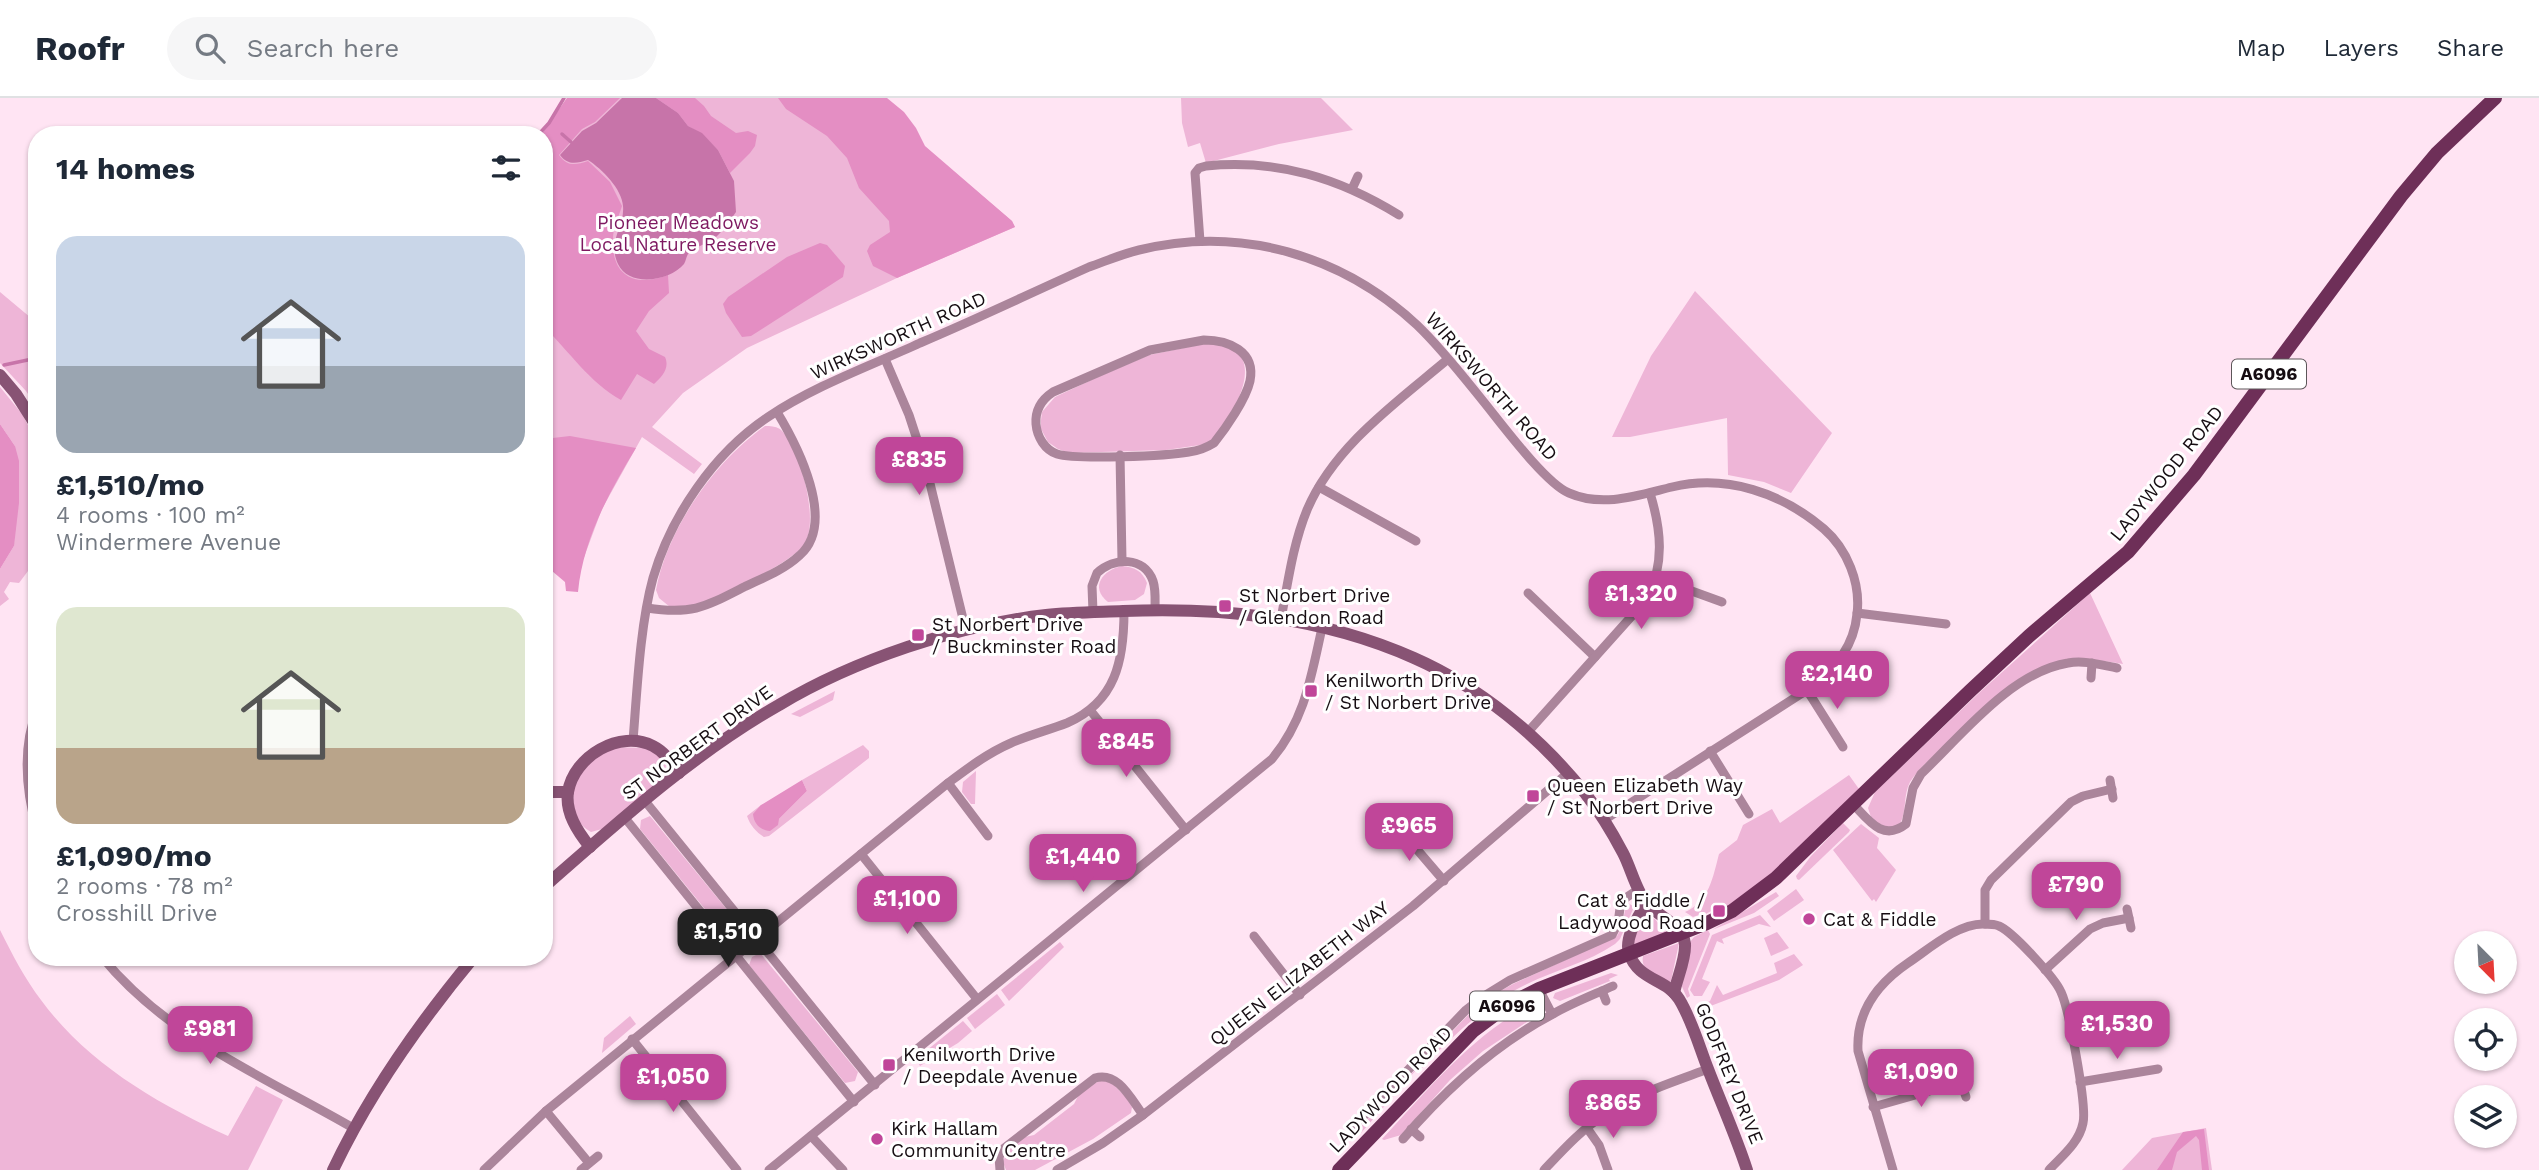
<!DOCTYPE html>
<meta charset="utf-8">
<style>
body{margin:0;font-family:"Work Sans",sans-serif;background:#f6f6f7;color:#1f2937;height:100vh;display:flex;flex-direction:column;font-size:26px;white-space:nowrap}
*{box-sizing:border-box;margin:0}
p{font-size:23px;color:#747a83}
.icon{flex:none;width:38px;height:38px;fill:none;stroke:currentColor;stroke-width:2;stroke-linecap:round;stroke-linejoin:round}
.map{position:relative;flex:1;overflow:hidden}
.drawer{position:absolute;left:28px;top:28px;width:525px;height:840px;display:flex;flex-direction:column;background:#fff;border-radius:28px;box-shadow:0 2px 5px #0004}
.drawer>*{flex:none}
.needle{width:46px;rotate:156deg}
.tools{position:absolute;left:2454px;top:833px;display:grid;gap:14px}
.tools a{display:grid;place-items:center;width:63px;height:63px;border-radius:50%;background:#fff;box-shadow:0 2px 5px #0004;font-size:35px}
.price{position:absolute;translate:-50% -60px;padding:0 16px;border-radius:14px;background:#c04699;color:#fff;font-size:23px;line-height:46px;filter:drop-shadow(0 2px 4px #0008)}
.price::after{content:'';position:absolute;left:50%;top:42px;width:21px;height:16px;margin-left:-10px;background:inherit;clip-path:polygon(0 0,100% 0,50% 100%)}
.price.current{background:#222;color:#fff}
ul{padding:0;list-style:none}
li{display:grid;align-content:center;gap:14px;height:371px;padding:0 28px}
li span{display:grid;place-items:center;height:217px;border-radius:21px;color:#555}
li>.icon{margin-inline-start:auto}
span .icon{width:126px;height:126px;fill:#fffc;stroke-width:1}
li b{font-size:30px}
h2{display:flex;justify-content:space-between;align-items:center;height:84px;padding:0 28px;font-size:30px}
header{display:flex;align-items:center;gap:42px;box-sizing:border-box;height:98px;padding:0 35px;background:#fff;border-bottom:2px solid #e0e1e3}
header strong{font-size:33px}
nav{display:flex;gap:38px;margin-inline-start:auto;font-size:24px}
.search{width:490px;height:63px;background:#f6f6f7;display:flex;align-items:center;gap:18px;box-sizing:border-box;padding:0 24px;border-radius:38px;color:#747a83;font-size:26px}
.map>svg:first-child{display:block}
.green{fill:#eeb5d7}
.forest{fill:#e48ec3}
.water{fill:#c774a9}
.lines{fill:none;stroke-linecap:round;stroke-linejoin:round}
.stream{stroke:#c774a9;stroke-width:3.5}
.street{stroke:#ab859b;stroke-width:9}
.secondary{stroke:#885374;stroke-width:12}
.primary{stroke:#6e2f58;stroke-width:14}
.poi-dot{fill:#c04699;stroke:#fff;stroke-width:2.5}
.labels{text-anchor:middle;stroke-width:6;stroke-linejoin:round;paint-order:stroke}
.shield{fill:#fff;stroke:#5c5659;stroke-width:2}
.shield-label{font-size:18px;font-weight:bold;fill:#160d12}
.park-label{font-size:19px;fill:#7e1961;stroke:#fff}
.street-label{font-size:19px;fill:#160d12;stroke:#fff}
.poi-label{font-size:19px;fill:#160d12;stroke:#fff;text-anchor:start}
</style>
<header>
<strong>Roofr</strong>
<div class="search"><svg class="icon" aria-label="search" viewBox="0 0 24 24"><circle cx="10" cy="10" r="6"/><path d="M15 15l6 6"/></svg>Search here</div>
<nav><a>Map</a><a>Layers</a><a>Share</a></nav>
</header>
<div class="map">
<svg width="2539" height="1072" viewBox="0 0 2539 1072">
<rect width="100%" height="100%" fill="#ffe4f3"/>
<g class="green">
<polygon points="567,0 866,0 1012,123 1015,129 897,180 747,250 683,295 652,329 702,366 694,376 642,339 602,411 580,470 544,423 544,37 541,37"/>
<polygon points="1181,0 1321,0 1353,32 1279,46 1206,65 1200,45 1188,49 1182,25"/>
<polygon points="1695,193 1832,335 1791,395 1764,384 1728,377 1727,320 1630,339 1612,339 1651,258"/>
<polygon points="0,194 37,225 37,309 26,293 0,265"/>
<path d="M1208,245c8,2 20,3 26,7 30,19 -9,79 -27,94l-41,6 -97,3 -11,-4 -10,-7 -7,-13v-9l1,-8 13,-15 45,-21 49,-21z"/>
<polygon points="0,289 22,316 37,344 37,461 19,485 10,484 4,494 9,501 0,508 0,471 14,448 15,348 0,326"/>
<path d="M765,328c5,0 10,0 15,3 21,18 40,94 24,116 -11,16 -82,52 -102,59 -10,4 -22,3 -32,3l-11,-9 -3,-8c11,-61 59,-129 109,-164z"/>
<path d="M1122,468c13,1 20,5 25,17l-3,11 -9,6 -27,2c-19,-15 -5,-32 14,-36z"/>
<path d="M2090,495l33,71c-85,-16 -111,18 -167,72 -15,14 -35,29 -46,46 -7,13 -3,29 -10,42l-5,4 -14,-1 -10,-10 -3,-9 7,-16 105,-100z"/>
<polygon points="835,593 833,602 800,619 791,616"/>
<path d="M863,647l6,6v7l-100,78 -5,1c-8,-5 -14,-12 -17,-21l14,-11 18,14 28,-28 -5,-11z"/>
<path d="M615,649l30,1 16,9 5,8 -3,15 -61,49 -11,3c-24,-12 -22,-50 -4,-68 7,-7 19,-12 28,-17z"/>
<polygon points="976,673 975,706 971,706 962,694 963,684"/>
<path d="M1849,677l10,14 -96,92 -38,28 -3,-4 -18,10 -2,-1 -9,3 -8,-5c24,-10 28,-35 34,-58l18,-14 6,-15 29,-16 8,14z"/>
<polygon points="650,718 743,831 744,838 739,843 730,842 640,731 641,722"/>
<polygon points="1843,725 1850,732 1849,734 1799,782 1797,781 1796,778 1811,758"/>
<polygon points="1861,726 1879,740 1877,750 1896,772 1876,804 1874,801 1872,803 1833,752"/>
<polygon points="1796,791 1804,802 1774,823 1767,813"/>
<polygon points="1776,794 1779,798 1754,815 1712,832"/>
<path d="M1627,804l7,5 -14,32 -5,5c-26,18 -60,26 -88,40 -43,21 -75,53 -108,87l-3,-1 -55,63 -4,-3 116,-120 7,-1 15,-15 18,-10 104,-48 4,-7z"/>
<polygon points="1646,817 1655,821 1666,835 1634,847 1632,844"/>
<polygon points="1760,817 1771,829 1759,826 1722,841 1724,846 1717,843 1702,881 1710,884 1702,898 1694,898 1690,892 1712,837"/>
<path d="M0,832c12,24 25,49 41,70 47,64 117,104 187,136l28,-50 27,14 -35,70h-248z"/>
<polygon points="1708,832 1710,836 1688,891 1690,898 1687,900 1680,884 1690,844 1694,839"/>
<polygon points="1777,834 1789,850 1771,858 1764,840"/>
<polygon points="1060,844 1064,849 1009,903 1001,892"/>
<path d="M1679,845l-8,38 -2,1c-12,-6 -29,-10 -26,-26z"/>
<polygon points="760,855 858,974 855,983 845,985 749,867 752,859"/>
<polygon points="1794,856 1803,867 1779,882 1700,912 1699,909 1710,903 1717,887 1723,897 1777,875 1774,865"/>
<polygon points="1611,875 1618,877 1609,881 1610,883 1560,903 1553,900 1555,895"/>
<polygon points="997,896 1005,907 975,931 967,920"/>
<path d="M1530,907l6,6 -3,7 -50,33 -33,29 -49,55 -17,5 -2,-1c45,-48 89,-103 148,-134z"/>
<polygon points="630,918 636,926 602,955 604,940"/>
<polygon points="963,923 972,933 958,945 920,968 916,961"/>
<polygon points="1100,983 1110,983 1126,999 1132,1009 1131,1015 1093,1041 1035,1072 1006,1072 1003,1064 1007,1053 1025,1039 1034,1037 1074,1006 1078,998 1092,986"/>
<polygon points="2206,1030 2212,1072 2122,1072 2152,1040"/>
</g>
<g class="forest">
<path d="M567,0h53l-25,24 -13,7 -23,26c8,12 17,10 29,6l22,21 12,24c-3,10 -9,22 -9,33 -2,37 22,49 55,36l1,18 -20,18 -13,20 13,18 16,8c5,11 -3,20 -11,27l-17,-10 -16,26c-32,-18 -51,-48 -77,-73v-192h-3z"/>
<polygon points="656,0 695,0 704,8 711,18 736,35 748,33 757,37 755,48 750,55 730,75 718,52 702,36 688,28 678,15"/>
<polygon points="778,0 887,0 904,14 916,30 925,48 1012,123 1015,129 897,180 873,168 867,153 870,147 890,134 889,123 859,90 847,60 827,38 786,11"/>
<polygon points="820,145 827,147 845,168 843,179 751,238 742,239 726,215 723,206 728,199 787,159"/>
<polygon points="0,326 15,348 19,363 19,405 14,448 0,471"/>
<path d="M570,338l66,12c-27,44 -53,92 -58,144l-12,-1 -1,-9 -13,-11 -8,-2v-130z"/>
<path d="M802,682l5,11 -28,28 -1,6 -8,6c-10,-1 -16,-7 -17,-17l8,-9z"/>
<polygon points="2204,1031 2209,1072 2202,1072 2199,1042 2196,1038 2177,1054 2172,1072 2157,1072 2183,1034"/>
</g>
<path class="water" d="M622,0h34l22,15 10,13 14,7 16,17 16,31 2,31c-6,8 -13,19 -20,25 -8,7 -21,9 -28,17 -2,3 -2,7 -4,10 -14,17 -55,24 -66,0 -11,-24 7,-37 5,-58 -1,-17 -21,-37 -35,-46 -11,3 -20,6 -28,-5l22,-24 14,-8z"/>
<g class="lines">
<g class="stream">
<polyline points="562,36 571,44"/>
<polyline points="538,37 549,25 564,0"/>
<polyline points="4,267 37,260"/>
</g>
<g class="street">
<polyline points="1352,91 1358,78"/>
<path d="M1200,143l-5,-68 4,-5 7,-2c72,-7 133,12 193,49"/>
<path d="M1204,242c24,0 52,11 46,41 -4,18 -24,47 -36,62 -8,5 -16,8 -25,9 -22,4 -113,8 -132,2 -12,-4 -20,-17 -21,-30 -1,-14 5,-24 17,-32l97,-42z"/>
<polyline points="885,261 909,317 926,369 966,533"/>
<polyline points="1120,357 1122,462"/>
<polyline points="1319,389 1416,443"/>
<polyline points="1656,480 1722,504"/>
<polyline points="1528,495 1595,559"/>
<path d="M647,510c45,7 58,-1 97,-21 19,-9 40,-17 56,-32 37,-33 -3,-110 -23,-143"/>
<path d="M1093,514l-1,-26 5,-13c17,-16 47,-17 56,8 3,9 2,19 2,29"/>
<polyline points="1857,515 1946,526"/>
<path d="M1281,521c7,-37 12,-75 26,-109 27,-64 90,-108 141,-151"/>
<polyline points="2091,580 2092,565"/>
<polyline points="1807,592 1843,649"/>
<path d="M37,612c-15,38 -11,81 0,120"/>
<polyline points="1090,612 1186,732"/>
<path d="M1527,635l120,-134c18,-35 14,-70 3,-106"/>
<path d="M633,643c4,-50 7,-116 20,-163 18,-62 61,-125 115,-161 46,-31 102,-51 152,-74 57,-24 113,-51 169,-76 17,-6 33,-13 50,-17 101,-25 203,5 278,75 24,23 45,50 66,76 18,22 62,82 86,92 34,15 70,2 103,-6 55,-13 110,6 152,42 23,20 37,54 33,85 -3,33 -24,58 -50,76l-203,130"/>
<polyline points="1710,653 1749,716"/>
<polyline points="2110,682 2113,700"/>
<polyline points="948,685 988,738"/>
<polyline points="645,703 875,987"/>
<path d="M1853,706c16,17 30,38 53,20l7,-36 8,-14c40,-38 90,-102 147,-111 16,-3 33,2 49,5"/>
<polyline points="625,720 854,1004"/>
<polyline points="1396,727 1444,783"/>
<polyline points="861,756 977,901"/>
<polyline points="2127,811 2131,830"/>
<polyline points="1985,826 1985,792 1991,782 2071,704 2083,698 2112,691"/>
<polyline points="1254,838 1300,897"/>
<path d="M102,859c66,81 163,120 251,171"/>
<polyline points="2045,872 2090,831 2103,825 2129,820"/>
<polyline points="1539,891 1552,916"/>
<polyline points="1602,893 1606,903"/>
<polyline points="632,941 737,1072"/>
<polyline points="1956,968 1966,999"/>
<polyline points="2080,984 2158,971"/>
<polyline points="1873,1009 1961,984"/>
<polyline points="546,1013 589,1065"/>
<polyline points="1354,1028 1466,912 1484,898 1510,882 1612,837 1618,825 1621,803 1639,791"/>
<polyline points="1587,1030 1599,1047 1608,1072"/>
<polyline points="1411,1031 1420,1039"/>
<polyline points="811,1038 843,1072"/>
<path d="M1403,1041c43,-50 91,-94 150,-125 19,-11 40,-19 60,-28"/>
<path d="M484,1072l62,-59 402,-328c20,-15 40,-30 63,-40 18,-8 38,-13 56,-20 49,-21 57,-63 57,-112"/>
<polyline points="581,1072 598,1058"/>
<path d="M769,1072l503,-411c33,-40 39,-82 50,-131"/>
<path d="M1000,1072l-1,-13 4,-8 92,-71c23,-7 36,21 48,37"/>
<polyline points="1057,1072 1103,1045 1143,1017 1413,808 1568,675"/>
<path d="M1544,1072c19,-20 37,-40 60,-55 31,-21 69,-33 104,-46"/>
<path d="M1893,1072l-35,-119c-2,-38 19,-67 50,-88 21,-14 49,-39 75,-39 5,0 12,0 16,2 14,6 56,52 62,66 8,17 26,114 22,131 -4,20 -21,33 -34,47"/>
</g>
<g class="secondary">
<polyline points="0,277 16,296 37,329"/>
<polyline points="544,694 568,694"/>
<path d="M590,749c-12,-15 -25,-34 -22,-55 6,-36 52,-63 85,-46 12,6 19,17 26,27"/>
<path d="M544,789c74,-65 149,-133 235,-182 75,-45 179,-80 267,-90 25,-3 52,-3 77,-4 100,-4 199,6 291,47 66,29 126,79 171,135 14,18 27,39 38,60 8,15 13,38 24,51 11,12 36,21 38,40 1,15 -8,34 -11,49"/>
<path d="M1646,805c-7,13 -22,34 -17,50 9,28 37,25 50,46 13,21 20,47 29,70 13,34 28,67 39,101"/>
<path d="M333,1072c37,-78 86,-147 141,-213"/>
</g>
<polyline class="primary" points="1339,1072 1473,933 1509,906 1539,891 1707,825 1732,813 1776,780 1970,593 2029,538 2128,454 2194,377 2401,98 2437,55 2495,0"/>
</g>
<g class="poi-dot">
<rect x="1218" y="501" width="14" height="14" rx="3.5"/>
<rect x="911" y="530" width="14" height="14" rx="3.5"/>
<rect x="1304" y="586" width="14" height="14" rx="3.5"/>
<rect x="1526" y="691" width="14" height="14" rx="3.5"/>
<rect x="1712" y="806" width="14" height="14" rx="3.5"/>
<circle cx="1809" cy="821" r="7"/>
<rect x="882" y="960" width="14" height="14" rx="3.5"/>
<circle cx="877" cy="1041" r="7"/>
</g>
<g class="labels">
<g class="shield">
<rect x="2232" y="261.5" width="74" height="29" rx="5"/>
<rect x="1470" y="893.5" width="74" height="29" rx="5"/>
</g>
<g class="shield-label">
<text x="2269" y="282">A6096</text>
<text x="1507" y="914">A6096</text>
</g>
<g class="park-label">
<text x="678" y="131">Pioneer Meadows<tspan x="678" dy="22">Local Nature Reserve</tspan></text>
</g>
<g class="street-label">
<text transform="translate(898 237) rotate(-24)" y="7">WIRKSWORTH ROAD</text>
<text transform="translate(1492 288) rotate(49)" y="7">WIRKSWORTH ROAD</text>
<text transform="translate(2166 375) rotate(-51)" y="7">LADYWOOD ROAD</text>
<text transform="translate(697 644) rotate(-36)" y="7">ST NORBERT DRIVE</text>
<text transform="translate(1299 875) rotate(-38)" y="7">QUEEN ELIZABETH WAY</text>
<text transform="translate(1730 975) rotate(68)" y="7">GODFREY DRIVE</text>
<text transform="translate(1390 991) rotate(-46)" y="7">LADYWOOD ROAD</text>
</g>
<g class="poi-label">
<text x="1239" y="504">St Norbert Drive<tspan x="1239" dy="22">/ Glendon Road</tspan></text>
<text x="932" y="533">St Norbert Drive<tspan x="932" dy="22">/ Buckminster Road</tspan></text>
<text x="1325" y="589">Kenilworth Drive<tspan x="1325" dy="22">/ St Norbert Drive</tspan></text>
<text x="1547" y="694">Queen Elizabeth Way<tspan x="1547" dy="22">/ St Norbert Drive</tspan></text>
<text x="1705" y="809" text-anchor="end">Cat &amp; Fiddle /<tspan x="1705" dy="22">Ladywood Road</tspan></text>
<text x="1823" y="828">Cat &amp; Fiddle</text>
<text x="903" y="963">Kenilworth Drive<tspan x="903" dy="22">/ Deepdale Avenue</tspan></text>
<text x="891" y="1037">Kirk Hallam<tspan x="891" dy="22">Community Centre</tspan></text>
</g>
</g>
</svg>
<div class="tools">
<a><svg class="needle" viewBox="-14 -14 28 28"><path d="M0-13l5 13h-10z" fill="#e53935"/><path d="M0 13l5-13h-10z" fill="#747a83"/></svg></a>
<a><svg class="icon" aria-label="locate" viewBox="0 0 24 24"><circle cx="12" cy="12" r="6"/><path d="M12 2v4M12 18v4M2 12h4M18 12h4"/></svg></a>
<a><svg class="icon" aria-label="layers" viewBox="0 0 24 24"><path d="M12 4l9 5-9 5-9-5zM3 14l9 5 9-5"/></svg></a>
</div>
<b class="price" style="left:919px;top:399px">£835</b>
<b class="price" style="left:1641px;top:533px">£1,320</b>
<b class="price" style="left:1837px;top:613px">£2,140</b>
<b class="price" style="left:1126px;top:681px">£845</b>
<b class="price" style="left:1409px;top:765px">£965</b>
<b class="price" style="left:1083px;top:796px">£1,440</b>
<b class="price" style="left:2076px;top:824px">£790</b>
<b class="price" style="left:907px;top:838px">£1,100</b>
<b class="price current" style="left:728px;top:871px">£1,510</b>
<b class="price" style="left:2117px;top:963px">£1,530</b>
<b class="price" style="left:210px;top:968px">£981</b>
<b class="price" style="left:1921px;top:1011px">£1,090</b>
<b class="price" style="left:673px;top:1016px">£1,050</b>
<b class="price" style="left:1613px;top:1042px">£865</b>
<section class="drawer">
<h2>14 homes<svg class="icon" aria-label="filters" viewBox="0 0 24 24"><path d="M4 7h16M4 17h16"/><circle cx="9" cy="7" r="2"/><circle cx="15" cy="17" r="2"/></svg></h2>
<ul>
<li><span style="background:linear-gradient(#c9d6e8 60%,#9aa5b1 0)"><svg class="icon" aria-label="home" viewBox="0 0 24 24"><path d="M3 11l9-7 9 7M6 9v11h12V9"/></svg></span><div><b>£1,510/mo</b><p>4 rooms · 100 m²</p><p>Windermere Avenue</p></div></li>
<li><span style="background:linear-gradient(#dfe7d0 65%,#b9a48a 0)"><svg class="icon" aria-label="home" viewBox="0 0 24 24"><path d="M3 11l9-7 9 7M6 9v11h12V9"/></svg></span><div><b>£1,090/mo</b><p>2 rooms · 78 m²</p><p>Crosshill Drive</p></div></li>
</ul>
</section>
</div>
